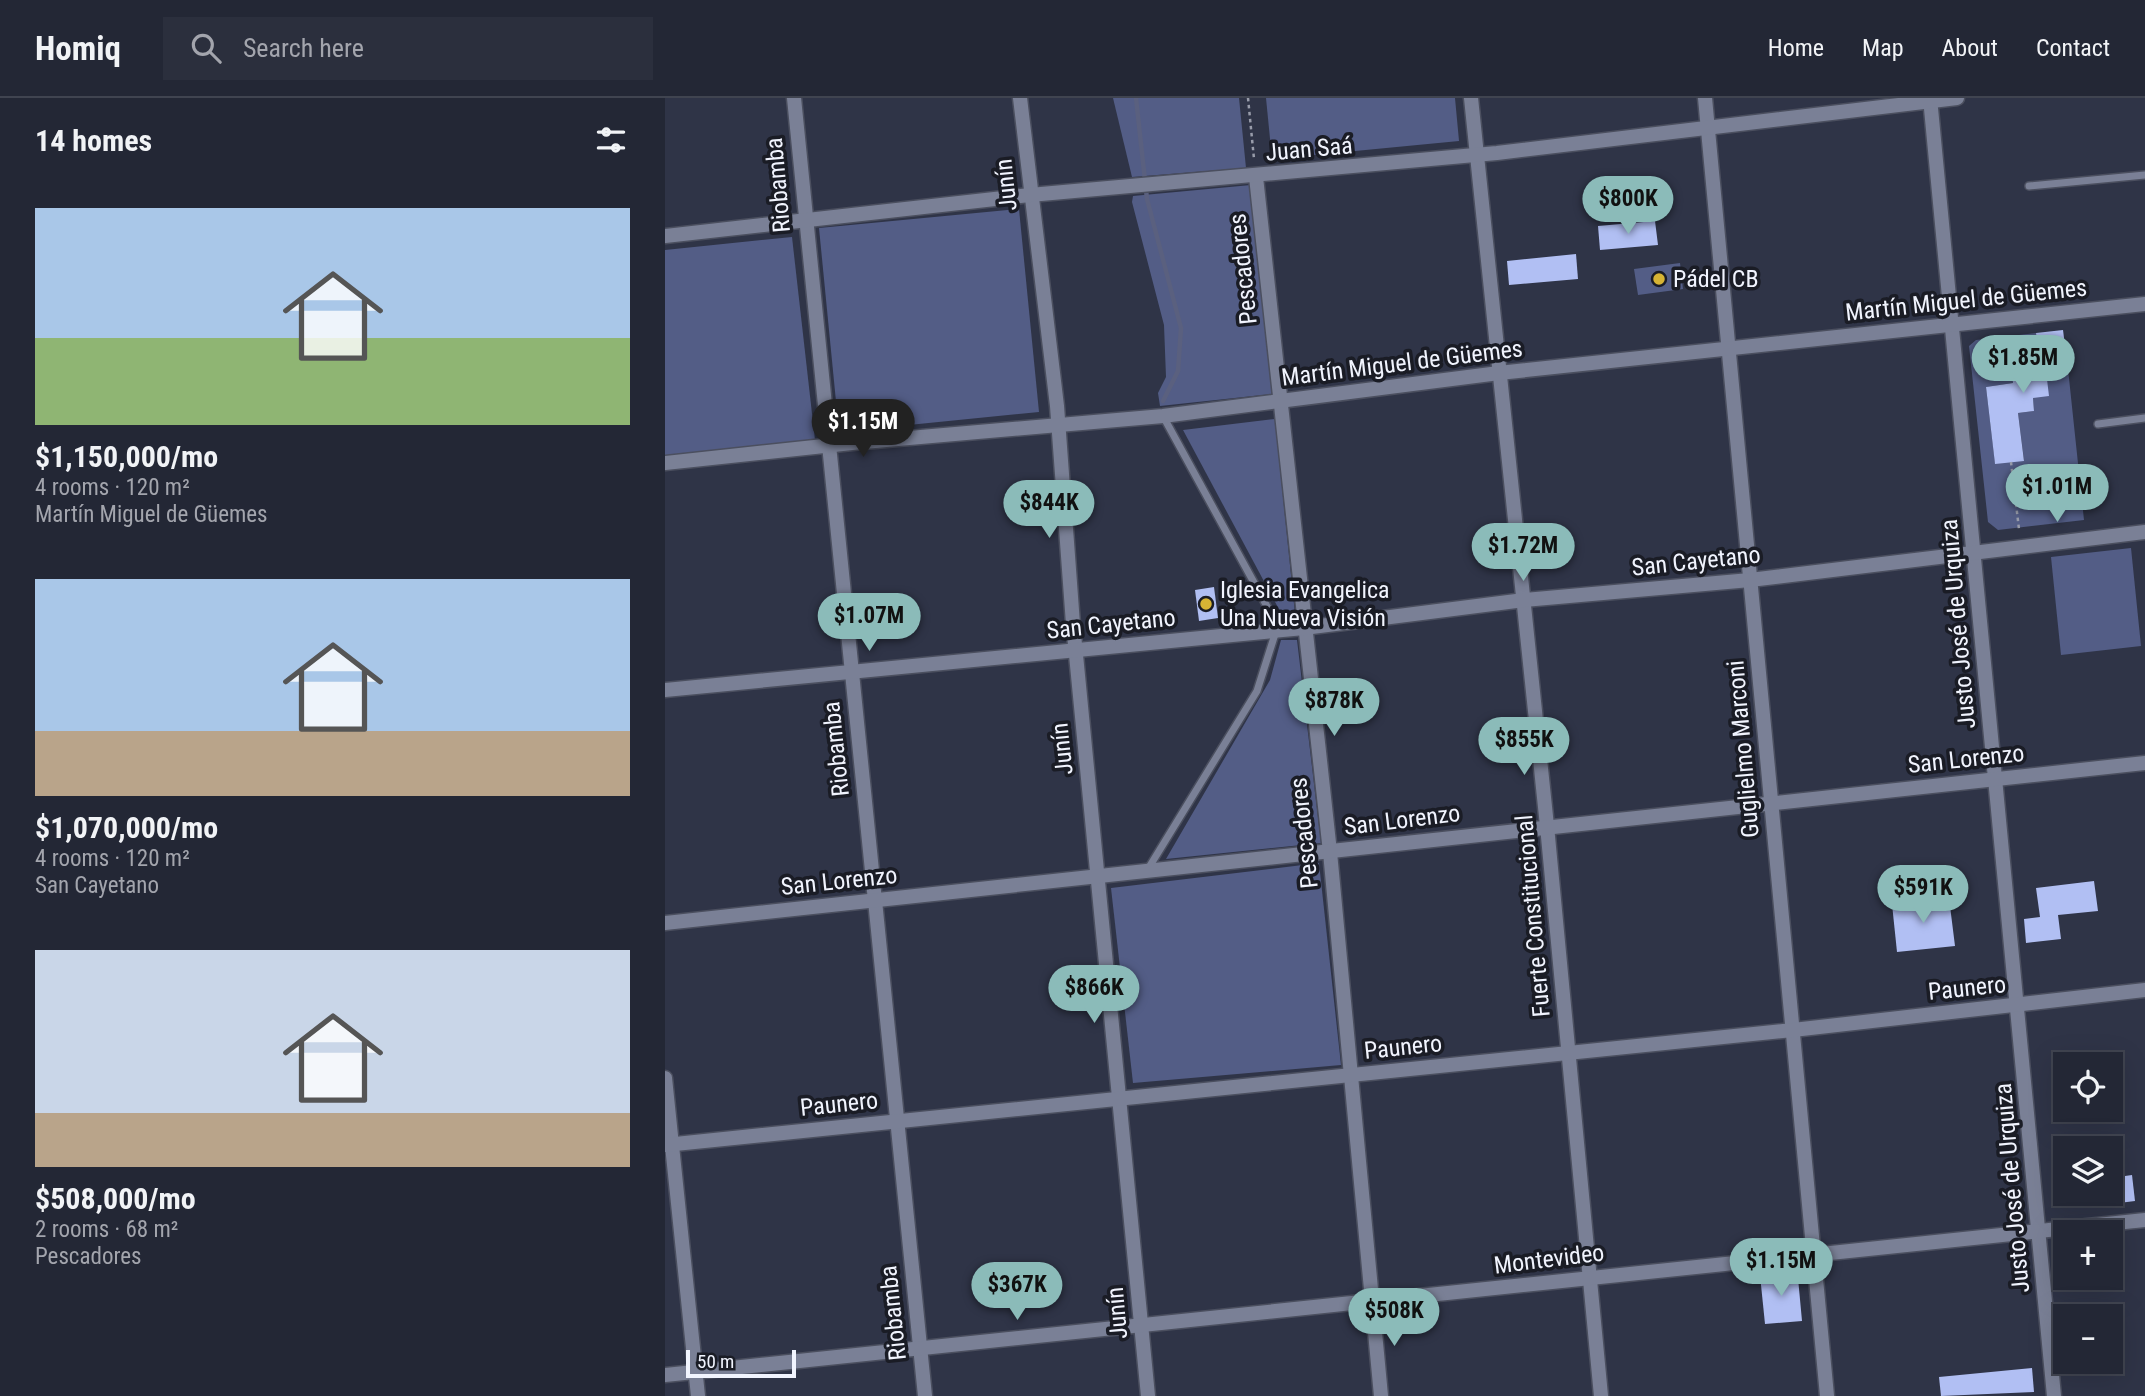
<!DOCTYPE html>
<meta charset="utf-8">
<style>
body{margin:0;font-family:"Roboto Condensed",sans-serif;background:#2b2f3d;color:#f1f3f6;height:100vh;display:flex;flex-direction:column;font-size:26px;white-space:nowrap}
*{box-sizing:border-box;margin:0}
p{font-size:23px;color:#a3a5ad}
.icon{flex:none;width:38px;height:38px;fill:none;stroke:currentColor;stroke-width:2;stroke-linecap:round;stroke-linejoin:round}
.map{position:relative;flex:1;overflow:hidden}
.panel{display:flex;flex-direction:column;background:#232735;width:665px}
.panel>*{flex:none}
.tools{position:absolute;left:1388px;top:954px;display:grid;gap:14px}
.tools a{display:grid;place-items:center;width:70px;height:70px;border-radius:0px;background:#232735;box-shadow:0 7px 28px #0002,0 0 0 2px #404450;font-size:35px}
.scale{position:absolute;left:21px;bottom:18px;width:110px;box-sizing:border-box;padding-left:7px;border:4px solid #f1f4fe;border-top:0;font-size:19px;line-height:24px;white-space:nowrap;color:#f1f4fe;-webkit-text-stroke:5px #1a1c25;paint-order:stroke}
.price{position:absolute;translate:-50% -60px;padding:0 16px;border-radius:24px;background:#8bbbb9;color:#111;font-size:23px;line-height:46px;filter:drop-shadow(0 2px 4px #0008)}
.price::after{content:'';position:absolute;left:50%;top:42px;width:21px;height:16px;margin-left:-10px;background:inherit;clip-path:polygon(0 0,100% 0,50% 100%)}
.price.current{background:#222;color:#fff}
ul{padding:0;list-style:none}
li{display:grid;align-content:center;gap:14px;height:371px;padding:0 35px}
li span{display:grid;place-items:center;height:217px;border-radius:0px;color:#555}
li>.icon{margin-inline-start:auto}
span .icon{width:126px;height:126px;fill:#fffc;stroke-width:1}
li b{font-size:30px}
h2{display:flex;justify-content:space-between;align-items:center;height:84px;padding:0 35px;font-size:30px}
header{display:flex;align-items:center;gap:42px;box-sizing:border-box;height:98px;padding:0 35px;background:#232735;border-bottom:2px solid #404450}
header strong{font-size:33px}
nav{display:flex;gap:38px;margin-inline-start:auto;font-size:24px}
.search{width:490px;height:63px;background:#2b2f3d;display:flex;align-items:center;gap:18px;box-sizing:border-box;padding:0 24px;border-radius:0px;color:#a3a5ad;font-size:26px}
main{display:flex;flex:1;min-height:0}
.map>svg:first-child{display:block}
.green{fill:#535d86}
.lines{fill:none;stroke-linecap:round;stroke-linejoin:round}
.stream{stroke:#5a607f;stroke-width:4.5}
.building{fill:#b1bff3}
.lane-casing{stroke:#4b4f5f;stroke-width:10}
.street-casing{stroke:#4b4f5f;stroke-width:17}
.path{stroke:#989caa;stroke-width:2.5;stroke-dasharray:3.5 3.5;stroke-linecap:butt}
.lane{stroke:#7a8096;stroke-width:7}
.street{stroke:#7a8096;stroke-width:14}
.poi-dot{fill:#d7b434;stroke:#1a1c25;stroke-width:2.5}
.labels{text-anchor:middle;stroke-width:7;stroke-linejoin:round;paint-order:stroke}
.street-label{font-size:24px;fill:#f1f4fe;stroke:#1a1c25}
.poi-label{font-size:24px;fill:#f1f4fe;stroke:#1a1c25;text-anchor:start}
</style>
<header>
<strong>Homiq</strong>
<div class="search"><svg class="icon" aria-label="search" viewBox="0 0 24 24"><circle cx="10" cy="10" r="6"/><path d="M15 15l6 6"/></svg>Search here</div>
<nav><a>Home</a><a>Map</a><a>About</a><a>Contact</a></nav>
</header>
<main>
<section class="panel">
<h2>14 homes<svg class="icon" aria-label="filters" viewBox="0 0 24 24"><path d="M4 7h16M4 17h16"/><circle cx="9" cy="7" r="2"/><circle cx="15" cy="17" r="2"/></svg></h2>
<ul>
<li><span style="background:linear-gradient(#a9c7e8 60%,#8fb573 0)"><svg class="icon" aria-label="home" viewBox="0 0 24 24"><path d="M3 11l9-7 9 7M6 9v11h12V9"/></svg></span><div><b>$1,150,000/mo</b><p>4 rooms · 120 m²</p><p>Martín Miguel de Güemes</p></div></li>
<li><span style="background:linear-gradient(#a9c7e8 70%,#b9a48a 0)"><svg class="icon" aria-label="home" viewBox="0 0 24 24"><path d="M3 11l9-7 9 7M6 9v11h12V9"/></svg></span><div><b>$1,070,000/mo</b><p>4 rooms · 120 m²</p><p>San Cayetano</p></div></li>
<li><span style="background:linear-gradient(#c9d6e8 75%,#b9a48a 0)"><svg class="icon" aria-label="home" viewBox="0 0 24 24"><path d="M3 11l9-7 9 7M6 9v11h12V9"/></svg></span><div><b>$508,000/mo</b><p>2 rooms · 68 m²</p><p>Pescadores</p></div></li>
</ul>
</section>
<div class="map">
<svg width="1480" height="1298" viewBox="0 0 1480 1298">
<rect width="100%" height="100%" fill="#2f3447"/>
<g class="green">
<polygon points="448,0 574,0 581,70 467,79"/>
<polygon points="601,0 790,0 794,43 607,61"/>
<polygon points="586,87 608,296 495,308 493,295 501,279 499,227 467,104 468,98"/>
<polygon points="354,111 374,314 174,334 154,130"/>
<polygon points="127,139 150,342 0,359 0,152"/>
<polygon points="1015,165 1018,191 973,197 969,171"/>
<polygon points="1371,235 1374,261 1346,264 1348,285 1321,289 1330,365 1359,362 1353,315 1369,313 1368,300 1381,273 1403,271 1419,422 1333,432 1323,424 1304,248 1311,242"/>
<polygon points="610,321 630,516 617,517 518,332"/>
<polygon points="1466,450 1476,548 1396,557 1386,459"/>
<polygon points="616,542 632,542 656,745 501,761 605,582"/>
<polygon points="654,765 676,967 468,985 446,790"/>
</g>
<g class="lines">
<polyline class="stream" points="471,0 482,101 516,230 513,273 498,303"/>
</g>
<g class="building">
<polygon points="990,123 993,147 935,152 933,128"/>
<polygon points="911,156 913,181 844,187 842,163"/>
<polygon points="1398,232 1403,271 1381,273 1384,298 1368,300 1369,313 1353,315 1359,363 1330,366 1321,289 1348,285 1345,264 1374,261 1371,235"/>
<polygon points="549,489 553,520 534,523 530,492"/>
<polygon points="1429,783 1433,813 1393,817 1396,841 1361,845 1359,821 1375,819 1371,790"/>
<polygon points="1284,800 1290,848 1232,854 1227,806"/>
<polygon points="1467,1077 1470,1103 1446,1106 1446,1080"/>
<polygon points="1125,1174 1133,1180 1137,1223 1100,1226 1095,1177"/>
<polygon points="1367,1270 1369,1294 1276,1298 1274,1279"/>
</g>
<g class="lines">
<defs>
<g id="lane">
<polyline points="1364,88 1480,77"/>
<polyline points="1433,326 1480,320"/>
<polyline points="483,771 592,593 611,533 610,523 498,318"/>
</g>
<g id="street">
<polyline points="129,0 260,1298"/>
<polyline points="355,0 392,308 408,526 483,1298"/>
<polyline points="806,0 882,728 936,1298"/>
<polyline points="1040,0 1162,1298"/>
<polyline points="1265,0 1389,1298"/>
<polyline points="591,79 665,754 716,1298"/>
<polyline points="0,138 365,97 832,55 1292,0"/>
<polyline points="0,365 187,345 498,318 834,275 1480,206"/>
<polyline points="0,592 639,530 859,502 1085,482 1480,434"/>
<polyline points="0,825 1480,665"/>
<polyline points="0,980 33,1298"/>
<polyline points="0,1047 1128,932 1480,892"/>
<polyline points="0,1277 1480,1122"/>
</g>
</defs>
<use href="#lane" class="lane-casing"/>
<use href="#street" class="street-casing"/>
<g class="path">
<polyline points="583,0 589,61"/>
<polyline points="1346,364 1354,431"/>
</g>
<use href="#lane" class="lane"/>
<use href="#street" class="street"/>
</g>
<g class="poi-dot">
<circle cx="994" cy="181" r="7"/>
<circle cx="541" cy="506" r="7"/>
</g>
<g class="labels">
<g class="street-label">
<text transform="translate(644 51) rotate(-5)" y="8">Juan Saá</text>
<text transform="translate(113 87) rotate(-95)" y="8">Riobamba</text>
<text transform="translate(341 87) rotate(-96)" y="8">Junín</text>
<text transform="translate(578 171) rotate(-96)" y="8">Pescadores</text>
<text transform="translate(1301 202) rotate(-6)" y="8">Martín Miguel de Güemes</text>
<text transform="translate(737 265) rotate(-7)" y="8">Martín Miguel de Güemes</text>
<text transform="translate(1031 463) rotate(-6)" y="8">San Cayetano</text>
<text transform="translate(446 526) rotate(-6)" y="8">San Cayetano</text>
<text transform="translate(1293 526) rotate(-95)" y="8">Justo José de Urquiza</text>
<text transform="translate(171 651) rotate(-96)" y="8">Riobamba</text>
<text transform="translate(397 651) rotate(-96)" y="8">Junín</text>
<text transform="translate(1078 651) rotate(-95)" y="8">Guglielmo Marconi</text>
<text transform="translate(1301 661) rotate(-6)" y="8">San Lorenzo</text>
<text transform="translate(737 722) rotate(-7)" y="8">San Lorenzo</text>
<text transform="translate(639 735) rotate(-96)" y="8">Pescadores</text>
<text transform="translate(174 783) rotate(-6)" y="8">San Lorenzo</text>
<text transform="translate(868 818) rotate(-95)" y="8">Fuerte Constitucional</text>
<text transform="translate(1302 890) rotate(-6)" y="8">Paunero</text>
<text transform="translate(738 949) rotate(-6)" y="8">Paunero</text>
<text transform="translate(174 1006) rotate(-6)" y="8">Paunero</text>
<text transform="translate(1347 1090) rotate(-95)" y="8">Justo José de Urquiza</text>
<text transform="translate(884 1161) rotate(-7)" y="8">Montevideo</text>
<text transform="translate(228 1215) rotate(-96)" y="8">Riobamba</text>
<text transform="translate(452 1215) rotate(-95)" y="8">Junín</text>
</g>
<g class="poi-label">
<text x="1008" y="189">Pádel CB</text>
<text x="555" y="500">Iglesia Evangelica<tspan x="555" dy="28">Una Nueva Visión</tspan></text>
</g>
</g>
</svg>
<div class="tools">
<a><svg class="icon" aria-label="locate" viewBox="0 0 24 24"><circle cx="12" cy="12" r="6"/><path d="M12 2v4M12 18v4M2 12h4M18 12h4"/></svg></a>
<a><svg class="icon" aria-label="layers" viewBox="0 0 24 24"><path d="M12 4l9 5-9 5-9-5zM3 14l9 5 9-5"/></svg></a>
<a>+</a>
<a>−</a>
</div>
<div class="scale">50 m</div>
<b class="price" style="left:963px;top:138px">$800K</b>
<b class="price" style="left:1358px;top:297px">$1.85M</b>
<b class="price current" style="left:198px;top:361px">$1.15M</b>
<b class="price" style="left:1392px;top:426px">$1.01M</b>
<b class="price" style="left:384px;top:442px">$844K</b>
<b class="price" style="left:858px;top:485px">$1.72M</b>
<b class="price" style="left:204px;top:555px">$1.07M</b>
<b class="price" style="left:669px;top:640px">$878K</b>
<b class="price" style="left:859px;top:679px">$855K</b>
<b class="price" style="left:1258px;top:827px">$591K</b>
<b class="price" style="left:429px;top:927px">$866K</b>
<b class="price" style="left:1116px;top:1200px">$1.15M</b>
<b class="price" style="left:352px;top:1224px">$367K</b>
<b class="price" style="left:729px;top:1250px">$508K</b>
</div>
</main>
